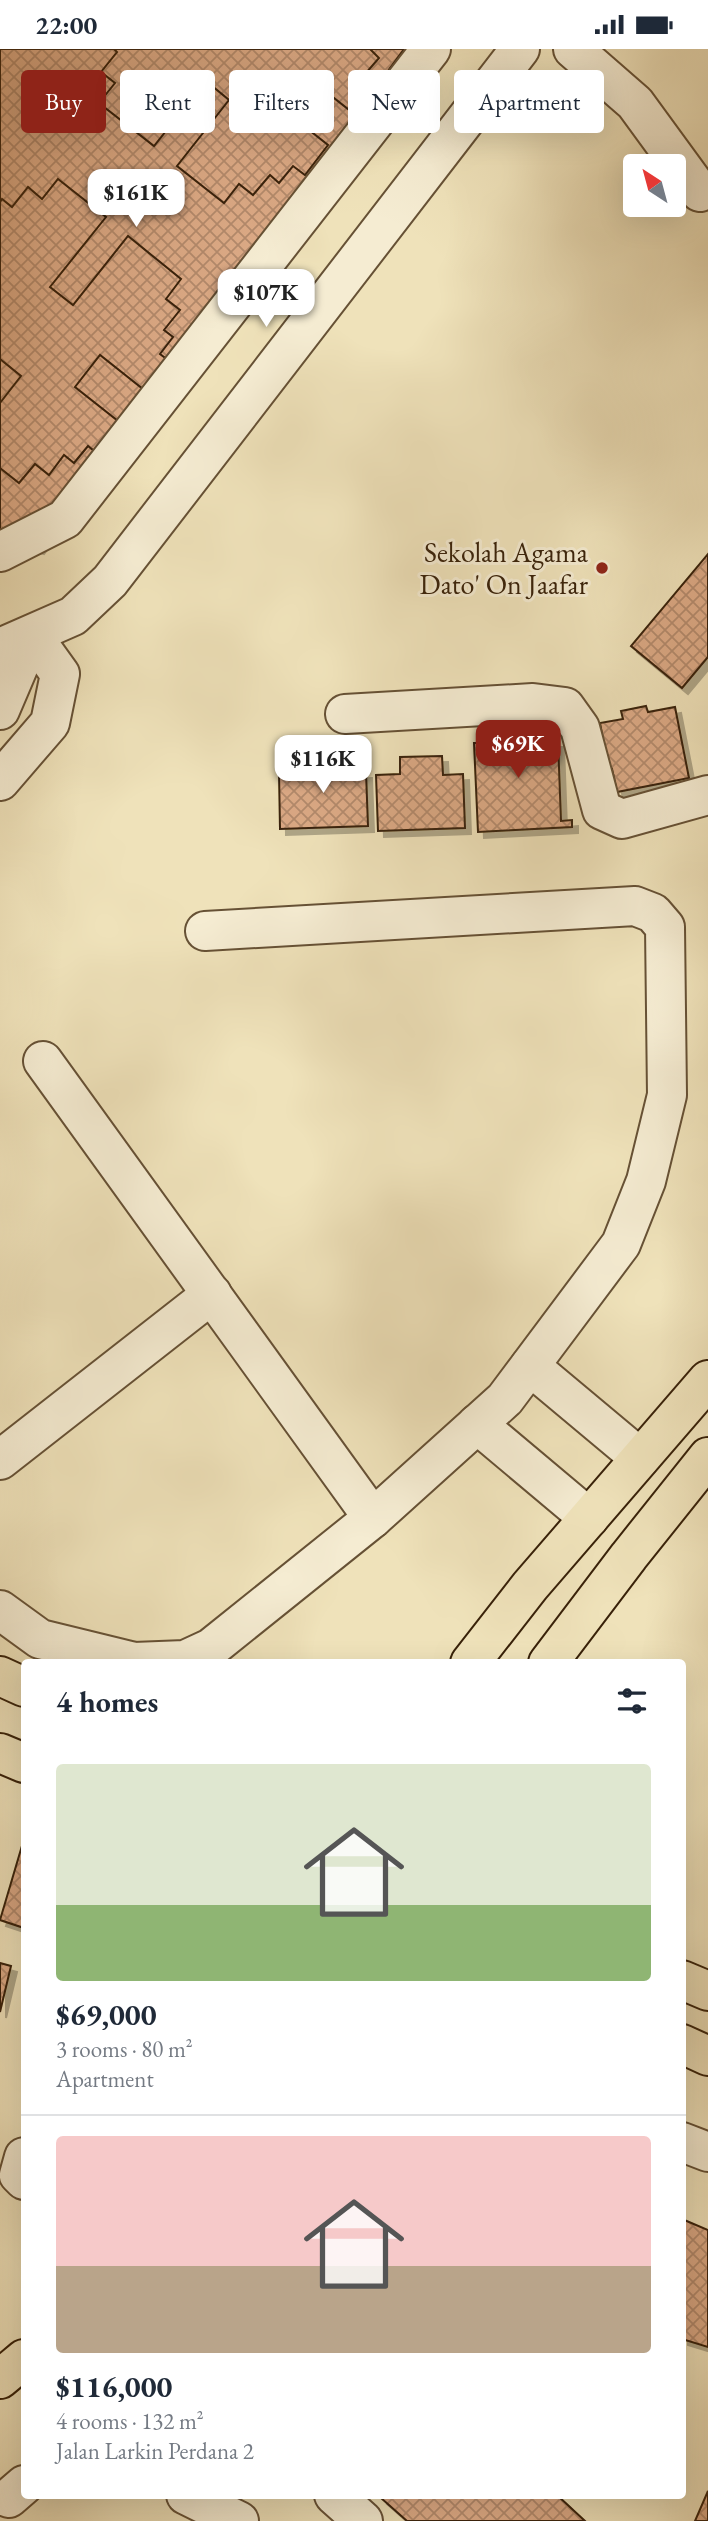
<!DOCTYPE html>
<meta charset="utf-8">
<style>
body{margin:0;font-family:"EB Garamond",serif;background:#f2f2f3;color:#1f2937;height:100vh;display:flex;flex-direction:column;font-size:26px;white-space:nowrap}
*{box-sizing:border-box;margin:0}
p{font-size:23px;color:#747a83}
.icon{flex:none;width:38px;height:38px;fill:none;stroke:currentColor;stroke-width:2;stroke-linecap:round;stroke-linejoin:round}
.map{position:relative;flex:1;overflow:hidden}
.side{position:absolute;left:21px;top:1610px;width:665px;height:840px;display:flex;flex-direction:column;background:#fff;border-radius:7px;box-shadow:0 7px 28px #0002}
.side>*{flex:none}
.guide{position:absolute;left:21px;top:21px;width:667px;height:63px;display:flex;gap:14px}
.needle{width:46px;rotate:324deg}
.controls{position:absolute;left:623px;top:105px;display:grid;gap:14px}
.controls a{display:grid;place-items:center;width:63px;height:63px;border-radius:7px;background:#fff;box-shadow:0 7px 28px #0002;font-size:35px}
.price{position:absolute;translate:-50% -60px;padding:0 16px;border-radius:14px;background:#fff;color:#222;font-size:23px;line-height:46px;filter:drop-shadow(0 2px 4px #0008)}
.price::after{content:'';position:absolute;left:50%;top:42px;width:21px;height:16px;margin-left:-10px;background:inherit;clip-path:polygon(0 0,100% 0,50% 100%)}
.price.on{background:#8f2418;color:#fff}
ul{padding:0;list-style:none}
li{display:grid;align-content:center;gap:14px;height:371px;padding:0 35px}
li+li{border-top:2px solid #e0e1e3}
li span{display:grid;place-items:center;height:217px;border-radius:7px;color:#555}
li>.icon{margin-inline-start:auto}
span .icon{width:126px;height:126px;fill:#fffc;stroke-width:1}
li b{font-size:30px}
h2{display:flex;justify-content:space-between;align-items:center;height:84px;padding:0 35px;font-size:30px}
.pill{padding:0 24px;border-radius:7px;background:#fff;box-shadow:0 7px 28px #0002;font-size:24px;line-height:63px}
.pill.on{background:#8f2418;color:#fff}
.status{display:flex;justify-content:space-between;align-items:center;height:49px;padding:0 35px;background:#fff;direction:ltr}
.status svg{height:19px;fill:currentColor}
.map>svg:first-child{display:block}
.building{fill:url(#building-cross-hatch);stroke:#382109;stroke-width:2;filter:url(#shadow)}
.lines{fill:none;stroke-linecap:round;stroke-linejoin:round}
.minor-casing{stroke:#665135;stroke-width:42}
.major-casing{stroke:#382109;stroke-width:42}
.minor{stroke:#f5ecd2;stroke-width:38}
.major{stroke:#efe2ba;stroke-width:38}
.poi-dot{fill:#8f2418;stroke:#f5ecd2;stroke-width:2.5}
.labels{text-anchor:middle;stroke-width:6;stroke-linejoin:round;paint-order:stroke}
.poi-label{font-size:28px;fill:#382109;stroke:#f5ecd2;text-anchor:end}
</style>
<div class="status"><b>22:00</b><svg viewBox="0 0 49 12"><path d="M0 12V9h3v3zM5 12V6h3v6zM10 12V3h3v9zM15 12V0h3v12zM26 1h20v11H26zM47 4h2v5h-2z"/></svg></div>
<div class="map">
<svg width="708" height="2472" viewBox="0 0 708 2472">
<defs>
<pattern id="building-cross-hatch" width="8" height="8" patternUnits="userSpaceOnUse" patternTransform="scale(1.75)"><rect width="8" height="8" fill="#dcaa86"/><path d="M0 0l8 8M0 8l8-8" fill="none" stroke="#b38a6c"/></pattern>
<filter id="shadow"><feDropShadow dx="6" dy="6" stdDeviation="0" flood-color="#0004"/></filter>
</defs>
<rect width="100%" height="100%" fill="#efe2ba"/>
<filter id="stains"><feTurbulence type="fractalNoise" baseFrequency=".00286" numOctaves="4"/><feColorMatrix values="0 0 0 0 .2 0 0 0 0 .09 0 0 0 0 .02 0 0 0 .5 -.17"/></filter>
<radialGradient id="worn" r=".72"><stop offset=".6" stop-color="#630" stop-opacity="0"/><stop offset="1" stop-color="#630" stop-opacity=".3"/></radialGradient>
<g class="building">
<polygon points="0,0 404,0 38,499 0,489"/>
<polygon points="114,0 370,0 379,9 365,25 377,34 353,64 305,26 280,58 328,96 305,126 293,117 279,134 270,126 253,146 239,135 224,154 177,117 229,51 206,32 154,97 99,54 115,34 101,23 117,3"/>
<polygon points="58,130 106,168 50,238 73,256 128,187 181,230 166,250 180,261 164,281 173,288 160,305 172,314 148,344 100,306 75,338 123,376 99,406 88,397 74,414 64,406 49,426 35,415 19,434 0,419 0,354 21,327 0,310 0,153 2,150 12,158 28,138 42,150"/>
<polygon points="708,505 708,608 682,639 631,597"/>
<polygon points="646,657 648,663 675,658 689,729 617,743 612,720 602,722 605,701 600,674 623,670 621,662"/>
<polygon points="549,676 550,692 558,692 561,772 572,771 572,778 478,783 474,694 489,694 488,678"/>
<polygon points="345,704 345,724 366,723 368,777 280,780 279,723 302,723 302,706"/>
<polygon points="442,707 443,726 463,725 465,779 378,782 376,726 400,725 400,708"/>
<polygon points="24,1790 24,1879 0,1871"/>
<polygon points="0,1914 11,1917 0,1963"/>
<polygon points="682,2170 708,2181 708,2298 682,2290"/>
<polygon points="708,2442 708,2472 695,2472"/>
<polygon points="384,2446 557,2446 585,2472 407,2472 381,2449"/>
</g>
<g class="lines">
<defs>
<g id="minor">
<polyline points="573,0 635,54 700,143"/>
<polyline points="0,503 65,470 431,0"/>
<polyline points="0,599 73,567 110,532 520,0"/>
<polyline points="0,661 32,586"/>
<polyline points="345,665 533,654 565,658 580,679 602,761 622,770 708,746"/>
<polyline points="0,732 50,674 60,625 32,586"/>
<polyline points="43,1012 373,1469"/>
<polyline points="530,1317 640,1409"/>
<polyline points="477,1375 589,1469"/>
<polyline points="0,1411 212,1245"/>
<polyline points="0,1561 40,1590 134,1613 185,1611 211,1599 373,1469 505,1350 621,1195 646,1132 667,1046 665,878 653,864 635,857 205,882"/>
<polyline points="682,2093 708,2103"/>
<polyline points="24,2108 19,2126 24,2131"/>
<polyline points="186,2446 239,2472"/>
<polyline points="334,2446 363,2472"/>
<polyline points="9,2449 24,2436"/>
</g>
<g id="major">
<polyline points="470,1614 530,1537 708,1331"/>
<polyline points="548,1614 629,1507 708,1408"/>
<polyline points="0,1627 24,1638"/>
<polyline points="0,1704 24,1714"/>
<polyline points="682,1931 708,1942"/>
<polyline points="682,1995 708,2007"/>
<polyline points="0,2330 24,2310"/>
</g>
</defs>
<use href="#minor" class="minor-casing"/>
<use href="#major" class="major-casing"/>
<use href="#minor" class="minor"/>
<use href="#major" class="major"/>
</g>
<circle class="poi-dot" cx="602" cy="519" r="7"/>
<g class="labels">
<g class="poi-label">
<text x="588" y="513">Sekolah Agama<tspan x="588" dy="32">Dato' On Jaafar</tspan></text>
</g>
</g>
<rect width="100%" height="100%" filter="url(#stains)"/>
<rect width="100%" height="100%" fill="url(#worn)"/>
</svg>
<div class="controls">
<a><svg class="needle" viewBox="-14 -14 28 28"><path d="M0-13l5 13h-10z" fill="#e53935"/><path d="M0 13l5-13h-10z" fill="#747a83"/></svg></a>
</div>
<b class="price" style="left:136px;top:180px">$161K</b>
<b class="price" style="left:266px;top:280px">$107K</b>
<b class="price on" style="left:518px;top:731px">$69K</b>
<b class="price" style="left:323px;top:746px">$116K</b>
<div class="guide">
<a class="pill on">Buy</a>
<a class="pill">Rent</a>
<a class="pill">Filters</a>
<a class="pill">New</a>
<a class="pill">Apartment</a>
</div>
<section class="side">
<h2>4 homes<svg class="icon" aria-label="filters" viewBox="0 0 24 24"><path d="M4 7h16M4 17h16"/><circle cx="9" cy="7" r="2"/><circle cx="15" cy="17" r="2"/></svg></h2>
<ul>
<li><span style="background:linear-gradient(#dfe7d0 65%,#8fb573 0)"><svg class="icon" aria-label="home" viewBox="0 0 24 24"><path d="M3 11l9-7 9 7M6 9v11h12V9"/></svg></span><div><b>$69,000</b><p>3 rooms · 80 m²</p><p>Apartment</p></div></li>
<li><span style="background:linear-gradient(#f6c9c9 60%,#b9a48a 0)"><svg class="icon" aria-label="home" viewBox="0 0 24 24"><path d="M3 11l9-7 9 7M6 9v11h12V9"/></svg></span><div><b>$116,000</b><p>4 rooms · 132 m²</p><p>Jalan Larkin Perdana 2</p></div></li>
</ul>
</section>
</div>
